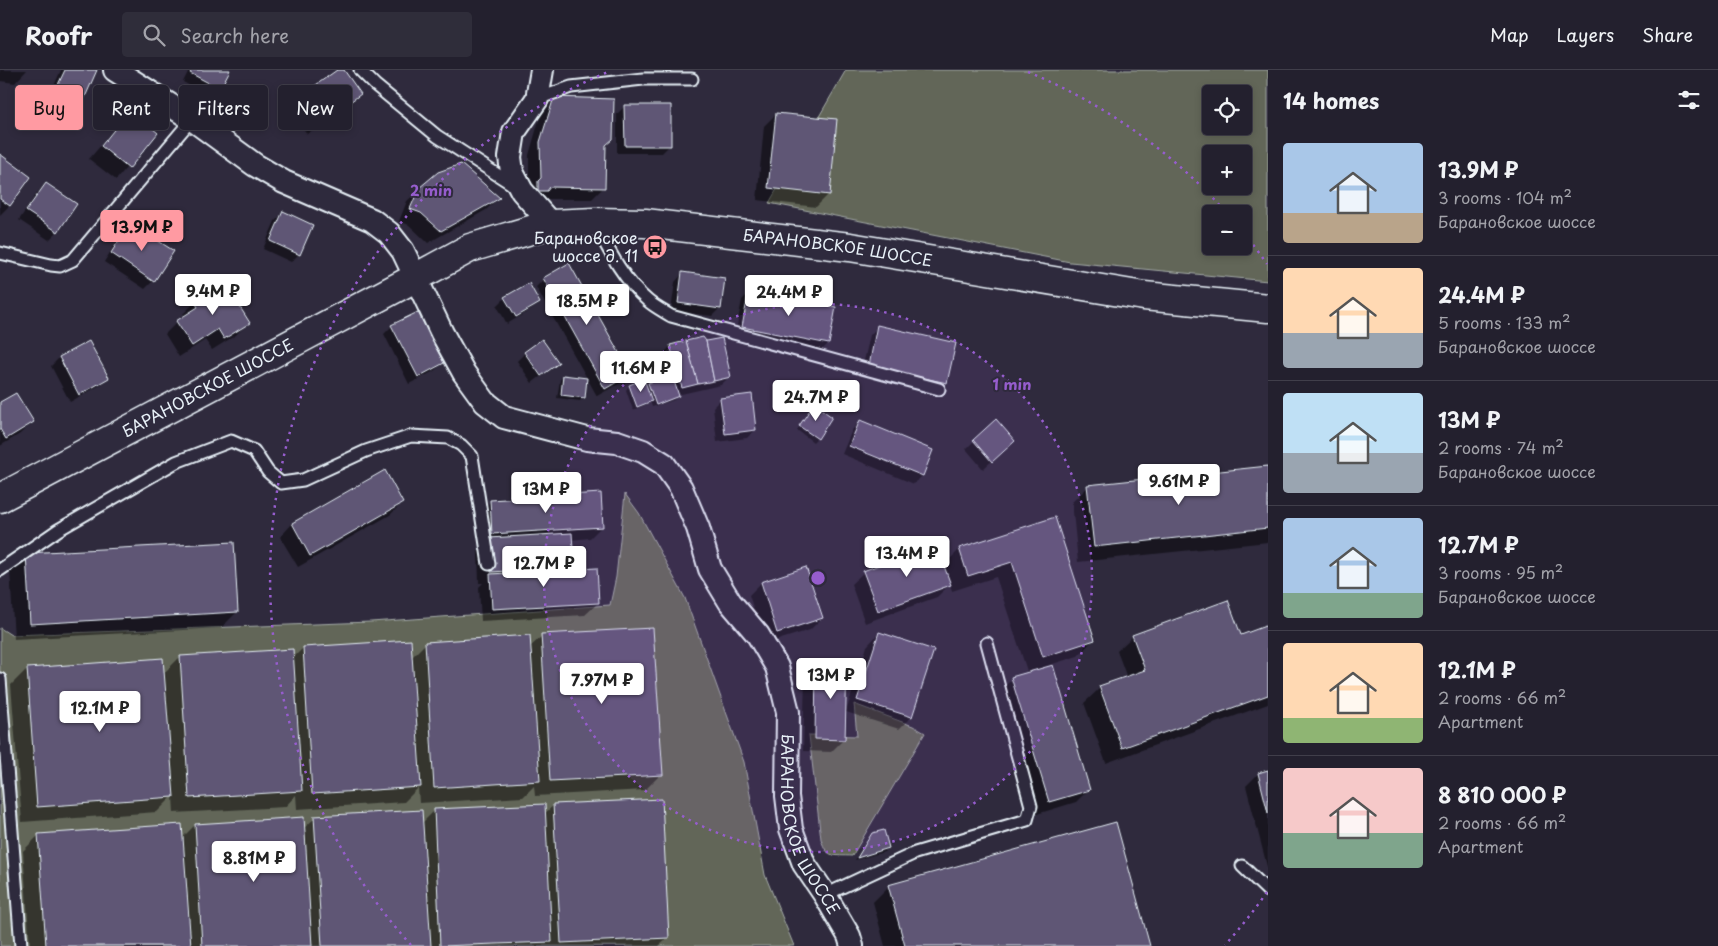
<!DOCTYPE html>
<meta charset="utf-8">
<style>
body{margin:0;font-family:"Playpen Sans",sans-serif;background:#2f2d3a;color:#f1f3f6;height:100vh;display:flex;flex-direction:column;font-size:19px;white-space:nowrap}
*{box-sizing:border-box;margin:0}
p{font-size:16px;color:#a3a3aa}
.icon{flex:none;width:28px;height:28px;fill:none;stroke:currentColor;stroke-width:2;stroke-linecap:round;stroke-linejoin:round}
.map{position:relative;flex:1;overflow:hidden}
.side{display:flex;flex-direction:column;background:#23202e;width:450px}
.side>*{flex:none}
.hud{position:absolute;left:15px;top:15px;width:475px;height:45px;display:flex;gap:10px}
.controls{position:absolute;left:1202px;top:15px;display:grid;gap:10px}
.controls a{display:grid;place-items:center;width:50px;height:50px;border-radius:5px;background:#23202e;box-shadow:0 2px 8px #0003,0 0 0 1px #403e4a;font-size:25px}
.price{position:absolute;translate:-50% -42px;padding:0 11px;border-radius:5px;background:#fff;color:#222;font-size:16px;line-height:32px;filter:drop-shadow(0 1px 2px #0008)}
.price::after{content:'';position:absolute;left:50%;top:30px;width:15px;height:11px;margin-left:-8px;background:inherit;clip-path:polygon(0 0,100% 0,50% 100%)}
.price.current{background:#ff9aa2;color:#111}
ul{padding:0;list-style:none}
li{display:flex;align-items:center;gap:15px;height:125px;padding:0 15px}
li+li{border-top:1px solid #403e4a}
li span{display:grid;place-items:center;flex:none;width:140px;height:100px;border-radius:5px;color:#555}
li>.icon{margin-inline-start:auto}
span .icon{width:60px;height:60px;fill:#fffc;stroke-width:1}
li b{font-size:21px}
h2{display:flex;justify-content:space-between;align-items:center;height:60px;padding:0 15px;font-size:21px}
.chip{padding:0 18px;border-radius:5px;background:#23202e;box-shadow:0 2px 8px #0003,0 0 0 1px #403e4a;font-size:18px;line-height:45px}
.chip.current{background:#ff9aa2;color:#111}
header{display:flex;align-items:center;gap:30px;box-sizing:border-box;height:70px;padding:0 25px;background:#23202e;border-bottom:1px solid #403e4a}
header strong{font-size:24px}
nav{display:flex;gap:28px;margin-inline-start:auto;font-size:18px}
.search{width:350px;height:45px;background:#2f2d3a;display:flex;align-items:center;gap:12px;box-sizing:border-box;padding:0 18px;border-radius:5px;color:#a3a3aa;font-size:19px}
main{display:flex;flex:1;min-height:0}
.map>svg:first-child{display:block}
.green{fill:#626658;stroke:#a5aca8;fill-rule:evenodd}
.shadow{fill:#0007}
.building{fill:#5e5674;stroke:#e8f1f8}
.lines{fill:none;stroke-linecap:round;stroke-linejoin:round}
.service-casing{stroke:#e8f1f8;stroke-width:15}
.minor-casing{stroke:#e8f1f8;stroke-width:26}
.secondary-casing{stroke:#e8f1f8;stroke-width:31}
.service{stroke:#2f2a3d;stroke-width:11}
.minor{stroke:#2f2a3d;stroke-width:22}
.secondary{stroke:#2f2a3d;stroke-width:28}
.ring{fill:none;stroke:#965dcd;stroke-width:2.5;stroke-dasharray:2.5 5}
.labels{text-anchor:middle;stroke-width:4;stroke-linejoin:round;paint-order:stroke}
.poi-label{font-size:16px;fill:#e8f1f8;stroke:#2f2a3d;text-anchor:end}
.street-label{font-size:16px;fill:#e8f1f8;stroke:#2f2a3d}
.centre{fill:#965dcd;stroke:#2f2a3d;stroke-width:2.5}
.ring-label{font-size:15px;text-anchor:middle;font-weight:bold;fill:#965dcd;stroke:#2f2a3d;stroke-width:4;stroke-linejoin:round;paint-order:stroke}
</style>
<header>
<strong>Roofr</strong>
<div class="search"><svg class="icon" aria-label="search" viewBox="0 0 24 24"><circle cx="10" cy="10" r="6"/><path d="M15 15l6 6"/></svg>Search here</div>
<nav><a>Map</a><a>Layers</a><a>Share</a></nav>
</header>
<main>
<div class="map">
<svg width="1268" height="876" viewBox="0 0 1268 876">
<rect width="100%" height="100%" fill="#2f2a3d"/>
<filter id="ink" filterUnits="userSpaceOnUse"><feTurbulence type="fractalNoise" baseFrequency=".02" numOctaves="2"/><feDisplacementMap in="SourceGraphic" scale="10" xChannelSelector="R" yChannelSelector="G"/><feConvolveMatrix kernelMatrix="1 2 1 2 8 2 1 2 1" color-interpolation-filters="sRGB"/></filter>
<g filter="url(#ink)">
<g class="green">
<path d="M846,0h422v211l-198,-19 -301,-59zM1211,24h33v32h-33zM1211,84h33v32h-33zM1211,144h33v32h-33z"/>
<polygon points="625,424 639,443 685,528 744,692 765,805 794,876 0,876 0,558 11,565 371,552 610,535 616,507"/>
<path d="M854,634l59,22 12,7 -73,123c-18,-1 -25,3 -31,-17l-12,-104 48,1z"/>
</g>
<g class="shadow">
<polygon points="0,0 27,0 15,13 0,11"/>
<polygon points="61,0 96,0 81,33 73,41 48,29"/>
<polygon points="189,0 229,0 219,19 211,27 183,12"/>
<polygon points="339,0 342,0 360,24 352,32 307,64 289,38 297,30"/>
<polygon points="555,28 604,77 604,117 592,129 537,129 529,122 529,85 542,40"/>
<polygon points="625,36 670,75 662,83 617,83 617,44"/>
<polygon points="130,42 156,63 116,110 89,89"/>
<polygon points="776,44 829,124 816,137 757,130 764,56"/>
<polygon points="0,86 30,107 9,136 0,145"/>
<polygon points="46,114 75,134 57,162 49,170 19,150 38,122"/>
<polygon points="420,119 498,128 486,140 428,173 409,155 399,151 407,131"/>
<polygon points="283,143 299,184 291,192 263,179 275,151"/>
<polygon points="131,155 153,211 145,219 104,192 123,162"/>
<polygon points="683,203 720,238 712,246 671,241 675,212"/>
<polygon points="544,209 630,304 622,312 597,326 536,217"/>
<polygon points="750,222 835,238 828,274 820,282 735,265 742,230"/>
<polygon points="505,228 538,232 530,240 507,254 497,236"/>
<polygon points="195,232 248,252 236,265 212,280 205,270 179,287 165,264 177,252 185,246 183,244"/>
<polygon points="392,256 442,293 434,301 409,314 384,264"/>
<polygon points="878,257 946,312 938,320 861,304 870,265"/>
<polygon points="89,272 108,307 100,315 70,332 51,296 59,288"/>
<polygon points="671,276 729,307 721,315 677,325 674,330 652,337 650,331 647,334 633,340 626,320 629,316 645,317 648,314 669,307 663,284"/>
<polygon points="525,283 558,293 532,313 517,291"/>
<polygon points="563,306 583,327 580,331 557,328 560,310"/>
<polygon points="721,329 755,360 747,368 717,372 713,337"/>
<polygon points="0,334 32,352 20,364 0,376"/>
<polygon points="811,340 817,368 813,372 797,360"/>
<polygon points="860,352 932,381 922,406 914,414 842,384 852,360"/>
<polygon points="974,371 1005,379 983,399 966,379"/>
<polygon points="1268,398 1268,472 1078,492 1072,432 1088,417"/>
<polygon points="384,402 402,433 390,445 298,497 280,467 292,454"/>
<polygon points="490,432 602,456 590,468 571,470 573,497 569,501 598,533 585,545 481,551 479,517 483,513 479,513 478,481 483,475 480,475 478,444"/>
<polygon points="1054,449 1093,570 1078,586 1040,598 1089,719 1076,732 1037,744 1000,621 1012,609 1028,604 996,507 952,521 950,514 937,527 865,553 851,514 864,502 943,496 960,479"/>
<polygon points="26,484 237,542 221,558 14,569 10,500"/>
<polygon points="761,513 822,548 810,560 765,574 749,525"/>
<polygon points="1268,557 1268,634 1106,693 1084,633 1100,618 1127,608 1117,581 1133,566 1240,567"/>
<polygon points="879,563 911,647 899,659 846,642 867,576"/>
<polygon points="542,566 661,704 645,720 535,726 534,716 523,727 419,733 418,718 404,732 297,739 296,725 285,737 174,743 173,726 157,742 22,752 11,615 27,599 162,589 163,604 180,587 292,589 303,578 410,572 411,588 426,573 530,577"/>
<polygon points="817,593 843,670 831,682 803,681 805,605"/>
<polygon points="1268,702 1268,800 1246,716 1258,704"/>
<polygon points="554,735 668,868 659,876 30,876 23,781 39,765 182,768 195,755 303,759 315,748 422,753 434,741 544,744"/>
<polygon points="872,764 888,778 884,782 855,790"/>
<polygon points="889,816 1149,876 885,876 873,832"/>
</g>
<g class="building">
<polygon points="65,0 97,0 82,34 55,21"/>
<polygon points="192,0 230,0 220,19 190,3"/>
<polygon points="337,0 344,0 361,24 316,57 296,29"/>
<polygon points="554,27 614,29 613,69 606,75 605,118 550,117 547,121 538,121 538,111 541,108 540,72"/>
<polygon points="624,35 671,35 671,76 625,76"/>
<polygon points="130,40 158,63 129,99 101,76"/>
<polygon points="776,43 837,49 830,125 768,118"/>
<polygon points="0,84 31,107 10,136 0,129"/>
<polygon points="461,94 500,128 441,161 421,143 410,139 419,118 438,102"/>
<polygon points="46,113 77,134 58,162 26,141"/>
<polygon points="283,141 313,155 300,185 270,171"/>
<polygon points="130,153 174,181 154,212 111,183"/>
<polygon points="569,193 631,304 605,319 543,208"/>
<polygon points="682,202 725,208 721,239 678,233"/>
<polygon points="224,212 250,253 224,269 218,259 192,276 176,251 198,237 194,231"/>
<polygon points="529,213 540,233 516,247 504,227"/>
<polygon points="749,220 836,237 829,274 742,257"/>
<polygon points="418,242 444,293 418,307 391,255"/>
<polygon points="877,255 956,273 947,313 869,296"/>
<polygon points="703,267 706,271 714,311 698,314 686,271"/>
<polygon points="722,268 731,307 714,311 706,271"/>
<polygon points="542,269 559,293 541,306 524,282"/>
<polygon points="89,271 109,308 79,325 59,287"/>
<polygon points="686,271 698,314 682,318 670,275"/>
<polygon points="563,305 587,308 585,328 561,325"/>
<polygon points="672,305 679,326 656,335 648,313"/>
<polygon points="644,309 652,331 637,337 629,315"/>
<polygon points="16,323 34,352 6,369 0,359 0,332"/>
<polygon points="752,324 756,360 725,364 720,328"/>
<polygon points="814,334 832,347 818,369 799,356"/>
<polygon points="996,349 1015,371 992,392 973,370"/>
<polygon points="860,350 933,380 923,406 849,376"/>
<polygon points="1268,396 1268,458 1094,477 1087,415"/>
<polygon points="385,400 403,433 310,486 292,453"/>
<polygon points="601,423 603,457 492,464 490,430"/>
<polygon points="1055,447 1095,570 1043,587 1012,492 968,506 959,478"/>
<polygon points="572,463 574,497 491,502 489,468"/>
<polygon points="234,472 238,542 30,554 26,483"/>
<polygon points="936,474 951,515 878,541 863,501"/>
<polygon points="806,497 823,548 777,563 761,512"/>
<polygon points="597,498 599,533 492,539 490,504"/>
<polygon points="1228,530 1241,565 1268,555 1268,625 1122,678 1099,616 1145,600 1132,565"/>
<polygon points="653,558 663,705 550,711 541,564"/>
<polygon points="879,562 934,580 912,647 857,630"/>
<polygon points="530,565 540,711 434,718 425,572"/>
<polygon points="411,570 421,717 312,724 303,577"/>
<polygon points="293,579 302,721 189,728 180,586"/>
<polygon points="163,588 174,727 37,737 27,598"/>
<polygon points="816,591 847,592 845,670 815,669"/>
<polygon points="1053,595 1090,720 1049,732 1011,607"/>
<polygon points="1268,700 1268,743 1258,703"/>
<polygon points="662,729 669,868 561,873 553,734"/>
<polygon points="545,734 552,872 440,876 434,739"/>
<polygon points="422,740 431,876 322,876 314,746"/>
<polygon points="304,747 312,876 202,876 195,754"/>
<polygon points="1116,752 1150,876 905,876 888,815"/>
<polygon points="182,754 191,876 46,876 38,764"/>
<polygon points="884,760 889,778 857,788 872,763"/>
</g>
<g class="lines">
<defs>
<g id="service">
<polyline points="360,0 375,15 437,66 515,116"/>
<polyline points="537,29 571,17 643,9 692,9"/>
<path d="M595,154c14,27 29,57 53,77 7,6 15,10 23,15l268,73"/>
<polyline points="0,183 51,195 60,196 73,190 192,49"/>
<polyline points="0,500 58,460 176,392 231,371 254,381 268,402 281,413 303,410 366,381 411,366 448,368 461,375 472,386 489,494"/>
<polyline points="0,609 21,876"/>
<polyline points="1242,796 1268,821"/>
<polyline points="825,825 915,783 1027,750 1031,736 987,573"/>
</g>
<g id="minor">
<path id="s1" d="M115,0l77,49 63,46 29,17 88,38 17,13 14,18 39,82 22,40 21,29 19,15 83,22 30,3 26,9 21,13 17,24 17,40 12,41 20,33 28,33 19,32 11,45 -1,84 4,33 13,35 21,31 24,41 3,10"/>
<polyline points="542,0 537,29 514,62 510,87 512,102 522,121 551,154"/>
</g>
<g id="secondary">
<path id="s2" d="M0,428l415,-220 55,-30 81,-24 44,-2 50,1 205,24 294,49 124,12"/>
</g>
</defs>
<use href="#service" class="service-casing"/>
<use href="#minor" class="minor-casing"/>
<use href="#secondary" class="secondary-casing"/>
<use href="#service" class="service"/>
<use href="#minor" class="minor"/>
<use href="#secondary" class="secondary"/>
</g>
</g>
<circle cx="818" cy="508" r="274" fill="#965dcd" fill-opacity=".12"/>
<g class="ring">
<circle cx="818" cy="508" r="274"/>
<path d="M1267 822A548 548 0 0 1 1225 875M411 875A548 548 0 0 1 608 2M1028 2A548 548 0 0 1 1225 141M1244 163A548 548 0 0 1 1267 194"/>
</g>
<defs>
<symbol id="bus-disc" viewBox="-11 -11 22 22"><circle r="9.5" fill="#ff9aa2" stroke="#2f2a3d"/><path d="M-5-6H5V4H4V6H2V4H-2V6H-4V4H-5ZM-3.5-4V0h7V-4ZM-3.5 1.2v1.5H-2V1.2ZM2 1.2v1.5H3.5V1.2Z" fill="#111"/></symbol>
</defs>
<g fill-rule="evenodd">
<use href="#bus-disc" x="641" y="163" width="28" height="28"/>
</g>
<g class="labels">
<g class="poi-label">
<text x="638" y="174">Барановское<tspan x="638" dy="18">шоссе д. 11</tspan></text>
</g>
<g class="street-label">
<text dy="6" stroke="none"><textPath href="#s2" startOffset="905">БАРАНОВСКОЕ ШОССЕ</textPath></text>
<text dy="6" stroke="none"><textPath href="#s2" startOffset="235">БАРАНОВСКОЕ ШОССЕ</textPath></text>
<text dy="6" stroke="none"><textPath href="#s1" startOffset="1106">БАРАНОВСКОЕ ШОССЕ</textPath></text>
</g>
</g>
<circle cx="818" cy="508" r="8" class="centre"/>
<g class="ring-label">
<text x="431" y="126">2 min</text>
<text x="1012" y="320">1 min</text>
</g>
</svg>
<div class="controls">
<a><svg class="icon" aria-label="locate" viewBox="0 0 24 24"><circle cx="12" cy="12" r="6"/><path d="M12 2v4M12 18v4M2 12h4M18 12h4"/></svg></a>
<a>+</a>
<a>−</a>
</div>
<b class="price current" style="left:142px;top:182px">13.9M ₽</b>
<b class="price" style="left:213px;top:246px">9.4M ₽</b>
<b class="price" style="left:789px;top:247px">24.4M ₽</b>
<b class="price" style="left:587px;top:256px">18.5M ₽</b>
<b class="price" style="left:641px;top:323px">11.6M ₽</b>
<b class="price" style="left:816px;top:352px">24.7M ₽</b>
<b class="price" style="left:1179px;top:436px">9.61M ₽</b>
<b class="price" style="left:546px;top:444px">13M ₽</b>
<b class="price" style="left:907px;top:508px">13.4M ₽</b>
<b class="price" style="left:544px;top:518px">12.7M ₽</b>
<b class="price" style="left:831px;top:630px">13M ₽</b>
<b class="price" style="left:602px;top:635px">7.97M ₽</b>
<b class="price" style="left:100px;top:663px">12.1M ₽</b>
<b class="price" style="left:254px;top:813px">8.81M ₽</b>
<div class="hud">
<a class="chip current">Buy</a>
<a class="chip">Rent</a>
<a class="chip">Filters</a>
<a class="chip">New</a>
</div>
</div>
<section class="side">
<h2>14 homes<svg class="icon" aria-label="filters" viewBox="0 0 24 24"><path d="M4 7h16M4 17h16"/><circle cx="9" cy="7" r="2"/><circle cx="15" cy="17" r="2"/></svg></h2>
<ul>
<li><span style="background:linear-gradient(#a9c7e8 70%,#b9a48a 0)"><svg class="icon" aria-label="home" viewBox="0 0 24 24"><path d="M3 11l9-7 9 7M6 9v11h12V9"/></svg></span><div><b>13.9M ₽</b><p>3 rooms · 104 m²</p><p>Барановское шоссе</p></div></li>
<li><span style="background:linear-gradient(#ffd9b3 65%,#9aa5b1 0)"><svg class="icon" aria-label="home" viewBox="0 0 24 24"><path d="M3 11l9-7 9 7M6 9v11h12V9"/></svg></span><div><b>24.4M ₽</b><p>5 rooms · 133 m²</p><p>Барановское шоссе</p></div></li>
<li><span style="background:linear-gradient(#bfe0f5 60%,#9aa5b1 0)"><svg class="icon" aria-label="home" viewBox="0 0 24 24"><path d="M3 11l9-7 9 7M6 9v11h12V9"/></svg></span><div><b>13M ₽</b><p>2 rooms · 74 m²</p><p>Барановское шоссе</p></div></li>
<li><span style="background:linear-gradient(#a9c7e8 75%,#7fa58c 0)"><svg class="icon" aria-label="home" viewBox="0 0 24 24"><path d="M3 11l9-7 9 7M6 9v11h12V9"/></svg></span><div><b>12.7M ₽</b><p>3 rooms · 95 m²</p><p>Барановское шоссе</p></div></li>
<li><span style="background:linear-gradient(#ffd9b3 75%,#8fb573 0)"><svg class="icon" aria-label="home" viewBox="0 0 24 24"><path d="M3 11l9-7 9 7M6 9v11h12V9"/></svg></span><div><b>12.1M ₽</b><p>2 rooms · 66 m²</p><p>Apartment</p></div></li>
<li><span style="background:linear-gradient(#f6c9c9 65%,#7fa58c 0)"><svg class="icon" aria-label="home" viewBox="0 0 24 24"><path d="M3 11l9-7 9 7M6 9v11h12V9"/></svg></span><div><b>8 810 000 ₽</b><p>2 rooms · 66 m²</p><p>Apartment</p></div></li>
</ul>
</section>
</main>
